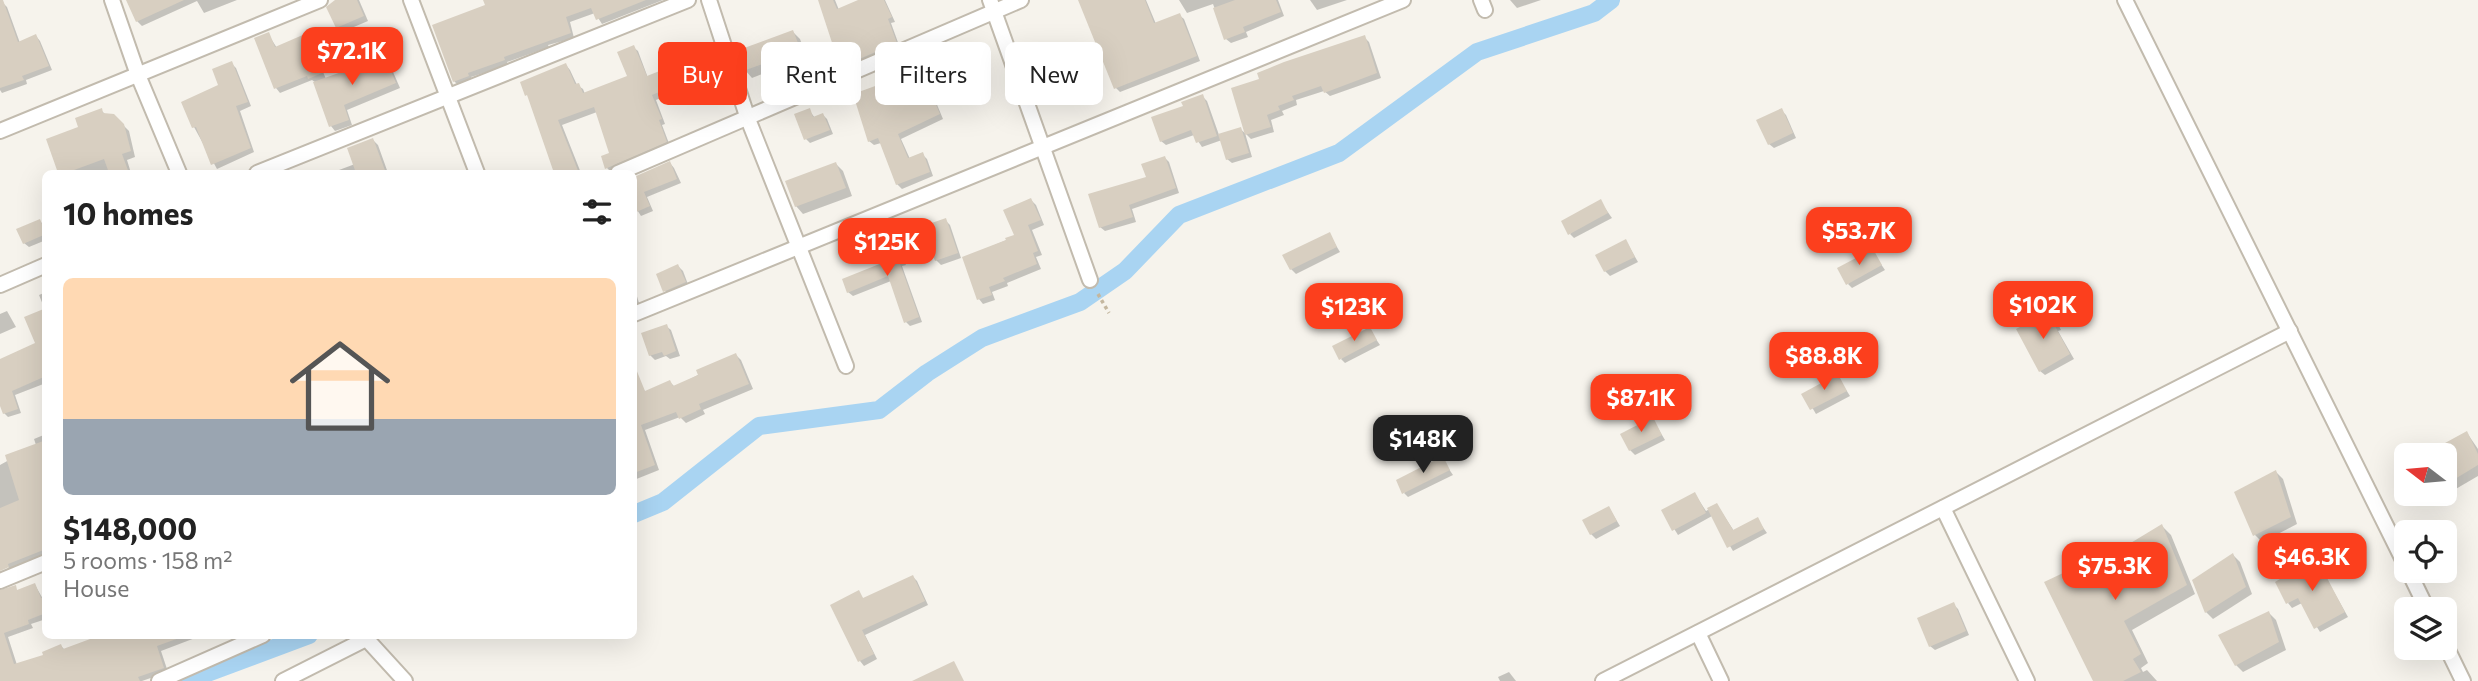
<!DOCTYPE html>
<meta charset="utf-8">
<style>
body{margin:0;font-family:Commissioner,sans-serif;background:#f2f2f2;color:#222;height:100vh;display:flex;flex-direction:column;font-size:26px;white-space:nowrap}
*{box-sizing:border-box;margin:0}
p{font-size:23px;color:#767676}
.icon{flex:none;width:38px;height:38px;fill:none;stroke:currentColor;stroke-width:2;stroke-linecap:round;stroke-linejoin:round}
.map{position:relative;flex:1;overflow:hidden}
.panel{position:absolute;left:42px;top:170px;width:595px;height:469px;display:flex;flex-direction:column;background:#fff;border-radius:10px;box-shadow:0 7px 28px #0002}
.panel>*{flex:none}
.top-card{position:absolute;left:658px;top:42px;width:665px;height:63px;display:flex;gap:14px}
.needle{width:46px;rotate:286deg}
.tools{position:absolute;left:2394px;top:443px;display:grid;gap:14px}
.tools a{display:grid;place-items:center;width:63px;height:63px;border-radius:10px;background:#fff;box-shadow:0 7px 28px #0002;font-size:35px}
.price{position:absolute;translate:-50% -60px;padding:0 16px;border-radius:14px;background:#fc3f1d;color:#fff;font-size:23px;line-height:46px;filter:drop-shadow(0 2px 4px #0008)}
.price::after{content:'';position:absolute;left:50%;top:42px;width:21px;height:16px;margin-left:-10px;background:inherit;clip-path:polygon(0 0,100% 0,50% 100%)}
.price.active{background:#222;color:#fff}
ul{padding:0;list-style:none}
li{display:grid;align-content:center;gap:14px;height:371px;padding:0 21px}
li+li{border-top:2px solid #e0e0e0}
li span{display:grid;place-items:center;height:217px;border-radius:10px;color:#555}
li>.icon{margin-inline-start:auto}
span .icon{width:126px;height:126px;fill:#fffc;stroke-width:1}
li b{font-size:30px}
h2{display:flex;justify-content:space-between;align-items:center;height:84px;padding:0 21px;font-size:30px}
.tag{padding:0 24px;border-radius:10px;background:#fff;box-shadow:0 7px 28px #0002;font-size:24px;line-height:63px}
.tag.active{background:#fc3f1d;color:#fff}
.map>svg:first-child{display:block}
.shadow{fill:#0003}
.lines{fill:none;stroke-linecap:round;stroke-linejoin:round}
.canal{stroke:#a9d4f2;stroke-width:18}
.building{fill:#d8cfc1}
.minor-casing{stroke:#c2bbae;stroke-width:18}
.path{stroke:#c4b79f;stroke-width:3.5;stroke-dasharray:3.5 3.5;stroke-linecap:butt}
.minor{stroke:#fff;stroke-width:14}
</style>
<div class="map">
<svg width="2478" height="681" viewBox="0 0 2478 681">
<rect width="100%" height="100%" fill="#f6f3ec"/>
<g class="shadow">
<polygon points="128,0 237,0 204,13 197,1 142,26 137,21"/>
<polygon points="340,0 359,0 368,21 342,32 337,27"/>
<polygon points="485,0 663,0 602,24 595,13 570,22 574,38 548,45 549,47 507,62 508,65 471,77 472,81 459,86 454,81 487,6"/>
<polygon points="819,0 835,0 839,10 862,0 885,0 895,22 891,23 900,48 846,71 842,66"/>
<polygon points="1085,0 1146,0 1156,24 1179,15 1184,19 1200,61 1120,92 1116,88"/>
<polygon points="1179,0 1278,0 1284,16 1246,32 1248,37 1231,43 1226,39 1213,4 1187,13"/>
<polygon points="1310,0 1347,0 1317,10"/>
<polygon points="1510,0 1541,0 1517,8"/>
<polygon points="2,2 7,7 20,43 36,36 40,41 52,70 26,80 27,84 2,93 0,90 0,3"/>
<polygon points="793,32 800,39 809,63 782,73 777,68 752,78 745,70"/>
<polygon points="268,34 277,48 305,37 310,41 326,79 355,69 383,54 387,58 400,88 347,110 352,125 335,131 331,126 315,82 312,80 280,93 276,88"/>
<polygon points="1364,37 1369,42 1381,78 1330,96 1324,91 1296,100 1297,105 1282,111 1284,115 1271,120 1274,132 1251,139 1246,134 1261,81"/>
<polygon points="633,47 638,51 648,78 687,62 691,66 698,82 704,86 708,97 691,104 683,89 656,100 665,124 662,125 670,146 611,172 607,168 612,154 597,112 562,125 581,173 555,173 530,98 566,65 570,70 577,85 583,89 585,94 629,77"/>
<polygon points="231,63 236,68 251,106 240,111 254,152 217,169 194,127 221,86"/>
<polygon points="922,84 933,95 943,119 901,139 910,159 922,154 927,159 933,176 902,189 897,184 881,143 874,145 869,141 878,87 885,100"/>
<polygon points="1202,96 1207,101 1219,135 1240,129 1245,133 1252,157 1232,163 1227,159 1222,140 1202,147 1194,135 1166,145 1161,141 1185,107"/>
<polygon points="101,110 106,115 113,115 129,131 135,157 127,160 131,173 60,173 48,140 81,128"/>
<polygon points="809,110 815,118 823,115 827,119 833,134 810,143 806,139"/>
<polygon points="1781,110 1786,115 1796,138 1774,148 1769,144"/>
<polygon points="373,140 378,145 388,173 331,173 355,164"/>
<polygon points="1165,158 1169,162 1179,193 1132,209 1136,222 1105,231 1100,227 1148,178"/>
<polygon points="670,163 674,168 681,183 647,197 653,211 641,216 634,205 634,179"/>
<polygon points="836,164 843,171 852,196 803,214 796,206"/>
<polygon points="1031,200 1036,205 1044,225 1032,230 1042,255 1036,257 1041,269 1007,283 1008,286 992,292 995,300 983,304 979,299 964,258 1016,236"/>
<polygon points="1600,201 1612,218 1574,238 1570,234"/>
<polygon points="945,220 950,225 961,258 941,265 936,260"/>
<polygon points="40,221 46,228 46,240 29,247 24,243"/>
<polygon points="1329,234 1340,252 1296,274 1291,269"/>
<polygon points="892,238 897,242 906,265 902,266 922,322 910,326 906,322 891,281 853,296 848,292 885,264"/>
<polygon points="1626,241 1638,262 1610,276 1605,271"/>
<polygon points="1872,251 1885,270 1852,288 1848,284"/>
<polygon points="678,266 683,271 689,287 669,295 665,291"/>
<polygon points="634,287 640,306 634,309"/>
<polygon points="1349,289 1360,305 1324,323 1314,308"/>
<polygon points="46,292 46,383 15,395 21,413 8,417 4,413 0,400 0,360 37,344 45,310 39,295"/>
<polygon points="7,311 16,327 0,334 0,314"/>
<polygon points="2050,313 2055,318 2061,330 2058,331 2074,359 2045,375 2040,371"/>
<polygon points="666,326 671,330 680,356 670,359 666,356 655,360 650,355"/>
<polygon points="1369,329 1380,345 1345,363 1341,359"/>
<polygon points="736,355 741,360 753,389 703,410 705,414 686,423 680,417 645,430 659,470 634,480 634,392 643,389 646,392 670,382 675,387"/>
<polygon points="1838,377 1850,396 1816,414 1804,394"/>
<polygon points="1653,420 1665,440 1635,455 1630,450"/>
<polygon points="2467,433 2478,449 2478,476 2442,497 2439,494 2445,494 2445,455 2427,455"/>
<polygon points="46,434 46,555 10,569 6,565 0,568 0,465 36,445 34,439"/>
<polygon points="1442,459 1453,475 1408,497 1404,493"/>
<polygon points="2276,472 2283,479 2297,524 2262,542 2255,535"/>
<polygon points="1695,494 1706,511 1717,505 1734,531 1757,519 1767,533 1733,551 1712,516 1678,535 1663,511"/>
<polygon points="1609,508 1620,526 1596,539 1591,534"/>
<polygon points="2162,526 2171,535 2195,594 2132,630 2148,663 2141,668 2143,672 2147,670 2157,681 2096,681 2093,561 2097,565"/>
<polygon points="2233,555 2240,562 2252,594 2213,619 2206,612"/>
<polygon points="2316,560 2348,617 2320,632 2302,603 2292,608 2288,603"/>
<polygon points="913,577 917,581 928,605 865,635 877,659 864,666 860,661 859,593 864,600"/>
<polygon points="35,585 43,599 46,598 46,619 31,624 33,628 8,637 17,665 45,656 61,646 65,650 99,638 98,635 203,635 161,651 168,672 142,681 0,681 0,618"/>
<polygon points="1953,604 1958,609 1969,635 1935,650 1930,646"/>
<polygon points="2269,613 2276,620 2286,650 2243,672 2236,665"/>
<polygon points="1509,672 1516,681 1500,681 1498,677"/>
</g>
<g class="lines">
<g class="canal">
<polyline points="634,514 663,502 759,426 879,410 927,373 982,338 1080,302 1125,271 1179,215 1339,153 1477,52 1594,13 1611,0"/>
<polyline points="186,681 309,635"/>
</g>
</g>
<g class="building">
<polygon points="0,0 3,0 18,42 36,34 49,66 22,76 24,80 0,88"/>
<polygon points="126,0 184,0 136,22"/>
<polygon points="335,0 357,0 364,16 336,28 326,7"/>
<polygon points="483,0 646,0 596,20 591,8 566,17 571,33 504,57 505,60 468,73 469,76 453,82 432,25 485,5"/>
<polygon points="818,0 833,0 837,9 858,0 884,0 892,17 888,19 897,43 840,67"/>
<polygon points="1078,0 1145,0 1154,23 1180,13 1197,56 1114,89"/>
<polygon points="1235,0 1276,0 1281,12 1243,27 1245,32 1224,40 1213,8"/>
<polygon points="793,30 803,56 773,67 771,61 743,71 736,51"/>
<polygon points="269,32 275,47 305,34 322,73 308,79 307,76 274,89 254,38"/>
<polygon points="1365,35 1377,73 1324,93 1321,86 1292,96 1294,100 1278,106 1280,110 1267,115 1271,127 1245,135 1231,88 1259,79 1257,73 1284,62"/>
<polygon points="634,45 647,76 687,60 696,81 700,79 705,93 685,100 679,84 652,95 662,119 659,120 667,142 605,169 601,156 609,153 594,107 558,120 579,173 554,173 527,95 525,96 520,82 566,63 575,84 579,83 583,93 627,76 617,52"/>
<polygon points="383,52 396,83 344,105 349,120 329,127 313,82 353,68 352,65"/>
<polygon points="232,61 248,102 236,106 251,148 211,165 196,127 192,128 181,102 218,85 212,69"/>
<polygon points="923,82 926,89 929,88 940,114 898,134 908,158 923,152 930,172 896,185 878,138 868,142 853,94 878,85 883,99"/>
<polygon points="1203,94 1217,136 1196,143 1191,130 1160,142 1151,117 1183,106 1181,102"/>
<polygon points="102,108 103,113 114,114 124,124 131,151 122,154 129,173 109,173 104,159 66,173 58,173 46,139 78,127 75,118"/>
<polygon points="810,108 813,117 823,113 830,130 804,140 794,114"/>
<polygon points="1782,108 1793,133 1768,145 1756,120"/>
<polygon points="1241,127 1249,153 1226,160 1218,134"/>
<polygon points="373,138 386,173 356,173 347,148"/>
<polygon points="1165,156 1176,188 1129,205 1133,217 1099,228 1088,194 1146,177 1141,164"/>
<polygon points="670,161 677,179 644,192 650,206 634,213 634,177"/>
<polygon points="836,162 846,188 795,207 785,181"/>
<polygon points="1031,198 1041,220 1028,225 1038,251 1033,253 1037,264 1003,278 1005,281 989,287 992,295 977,300 962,257 1006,240 1005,238 1014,235 1003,210"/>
<polygon points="1601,199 1608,213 1568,235 1561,221"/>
<polygon points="946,218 958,253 935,261 923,226"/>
<polygon points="40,219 46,234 23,244 16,229"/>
<polygon points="1330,232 1337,247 1290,270 1282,255"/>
<polygon points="893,236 902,260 899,261 919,317 904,323 888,276 847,293 842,279 882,263 875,243"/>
<polygon points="1626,239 1635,257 1604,272 1595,255"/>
<polygon points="1873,249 1882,265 1846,285 1837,268"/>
<polygon points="678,264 686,282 663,292 656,274"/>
<polygon points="1350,287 1356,300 1318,319 1311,307"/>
<polygon points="46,308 46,376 12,391 18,409 3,414 0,406 0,359 35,343 24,317"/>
<polygon points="2051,311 2057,325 2055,326 2070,354 2039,372 2016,329"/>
<polygon points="667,324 676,351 664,356 662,352 649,356 641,333"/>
<polygon points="1370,327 1377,340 1339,360 1332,346"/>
<polygon points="736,353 749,384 699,404 701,409 679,419 676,412 641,425 655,465 634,473 634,364 645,391 670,380 673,386 698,375 696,370"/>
<polygon points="1838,374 1847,391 1810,410 1801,394"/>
<polygon points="1653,417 1662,435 1629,451 1620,434"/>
<polygon points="2467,431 2478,454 2478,465 2445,485 2445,455 2423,455"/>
<polygon points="46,440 46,549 8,564 9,567 0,571 0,508 19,500 5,455"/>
<polygon points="1443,456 1450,470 1402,494 1396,480"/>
<polygon points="2276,470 2291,517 2253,536 2234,492"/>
<polygon points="1695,492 1706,513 1672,531 1661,510"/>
<polygon points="1717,503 1733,530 1758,517 1764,529 1727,548 1707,508"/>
<polygon points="1609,506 1617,521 1590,535 1582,520"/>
<polygon points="2162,524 2187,585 2124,621 2141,654 2133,659 2141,672 2123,681 2093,681 2044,582 2093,559 2096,564"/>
<polygon points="2233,553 2246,587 2205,613 2192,580"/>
<polygon points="2316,557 2345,612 2314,629 2298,598 2286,604 2275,582"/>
<polygon points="913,575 925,601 862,630 874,654 858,662 830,605 859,590 863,598"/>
<polygon points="35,583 41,598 46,596 46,613 28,620 29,624 4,633 14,664 43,655 42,652 61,644 63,649 101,635 182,635 182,637 157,646 164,668 138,677 140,681 0,681 0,590 16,585 17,590"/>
<polygon points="1954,602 1966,631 1929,647 1917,618"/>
<polygon points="2269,611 2279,642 2235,666 2218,635"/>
<polygon points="954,661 964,681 912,681"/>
</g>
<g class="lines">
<defs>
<g id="minor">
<polyline points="112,0 138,75 179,173"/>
<polyline points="411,0 477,173"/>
<polyline points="709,0 748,119 846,366"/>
<polyline points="990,0 1090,280"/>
<polyline points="1481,0 1485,10"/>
<polyline points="2125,0 2406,566"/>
<polyline points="0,131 320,0"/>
<polyline points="257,173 688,0"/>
<polyline points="618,173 1021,0"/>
<polyline points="0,285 46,265"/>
<polyline points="634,314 1403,0"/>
<polyline points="1943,508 2027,681"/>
<polyline points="2408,570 2427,609"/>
<polyline points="0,581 46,562"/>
<polyline points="1698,633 1721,681"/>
<polyline points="363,635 405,681"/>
<polyline points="2445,644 2463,681"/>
<polyline points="159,681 263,635"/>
<polyline points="283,681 366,639"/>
<polyline points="1603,681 2290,331"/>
</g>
</defs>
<use href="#minor" class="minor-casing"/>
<polyline class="path" points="1098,294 1109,313"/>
<use href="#minor" class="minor"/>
</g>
</svg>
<div class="tools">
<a><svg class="needle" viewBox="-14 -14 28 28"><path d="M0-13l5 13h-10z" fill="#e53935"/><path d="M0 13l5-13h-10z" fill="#767676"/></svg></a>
<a><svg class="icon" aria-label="locate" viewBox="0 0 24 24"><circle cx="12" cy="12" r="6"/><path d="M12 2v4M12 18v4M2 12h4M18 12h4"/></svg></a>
<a><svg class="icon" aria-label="layers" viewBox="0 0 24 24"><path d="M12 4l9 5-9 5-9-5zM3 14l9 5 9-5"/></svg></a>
</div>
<b class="price" style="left:352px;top:87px">$72.1K</b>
<b class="price" style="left:1859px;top:267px">$53.7K</b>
<b class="price" style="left:887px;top:278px">$125K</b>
<b class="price" style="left:2043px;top:341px">$102K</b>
<b class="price" style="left:1354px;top:343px">$123K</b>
<b class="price" style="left:1824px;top:392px">$88.8K</b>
<b class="price" style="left:1641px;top:434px">$87.1K</b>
<b class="price active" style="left:1423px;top:475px">$148K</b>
<b class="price" style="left:2312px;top:593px">$46.3K</b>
<b class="price" style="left:2115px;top:602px">$75.3K</b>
<div class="top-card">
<a class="tag active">Buy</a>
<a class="tag">Rent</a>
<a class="tag">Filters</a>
<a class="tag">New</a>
</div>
<section class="panel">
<h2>10 homes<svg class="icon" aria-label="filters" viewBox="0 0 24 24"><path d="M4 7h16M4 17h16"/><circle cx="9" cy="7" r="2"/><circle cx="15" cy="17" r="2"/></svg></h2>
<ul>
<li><span style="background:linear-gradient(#ffd9b3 65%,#9aa5b1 0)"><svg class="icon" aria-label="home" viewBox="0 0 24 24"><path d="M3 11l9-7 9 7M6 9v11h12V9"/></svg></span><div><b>$148,000</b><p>5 rooms · 158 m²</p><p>House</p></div></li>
</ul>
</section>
</div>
